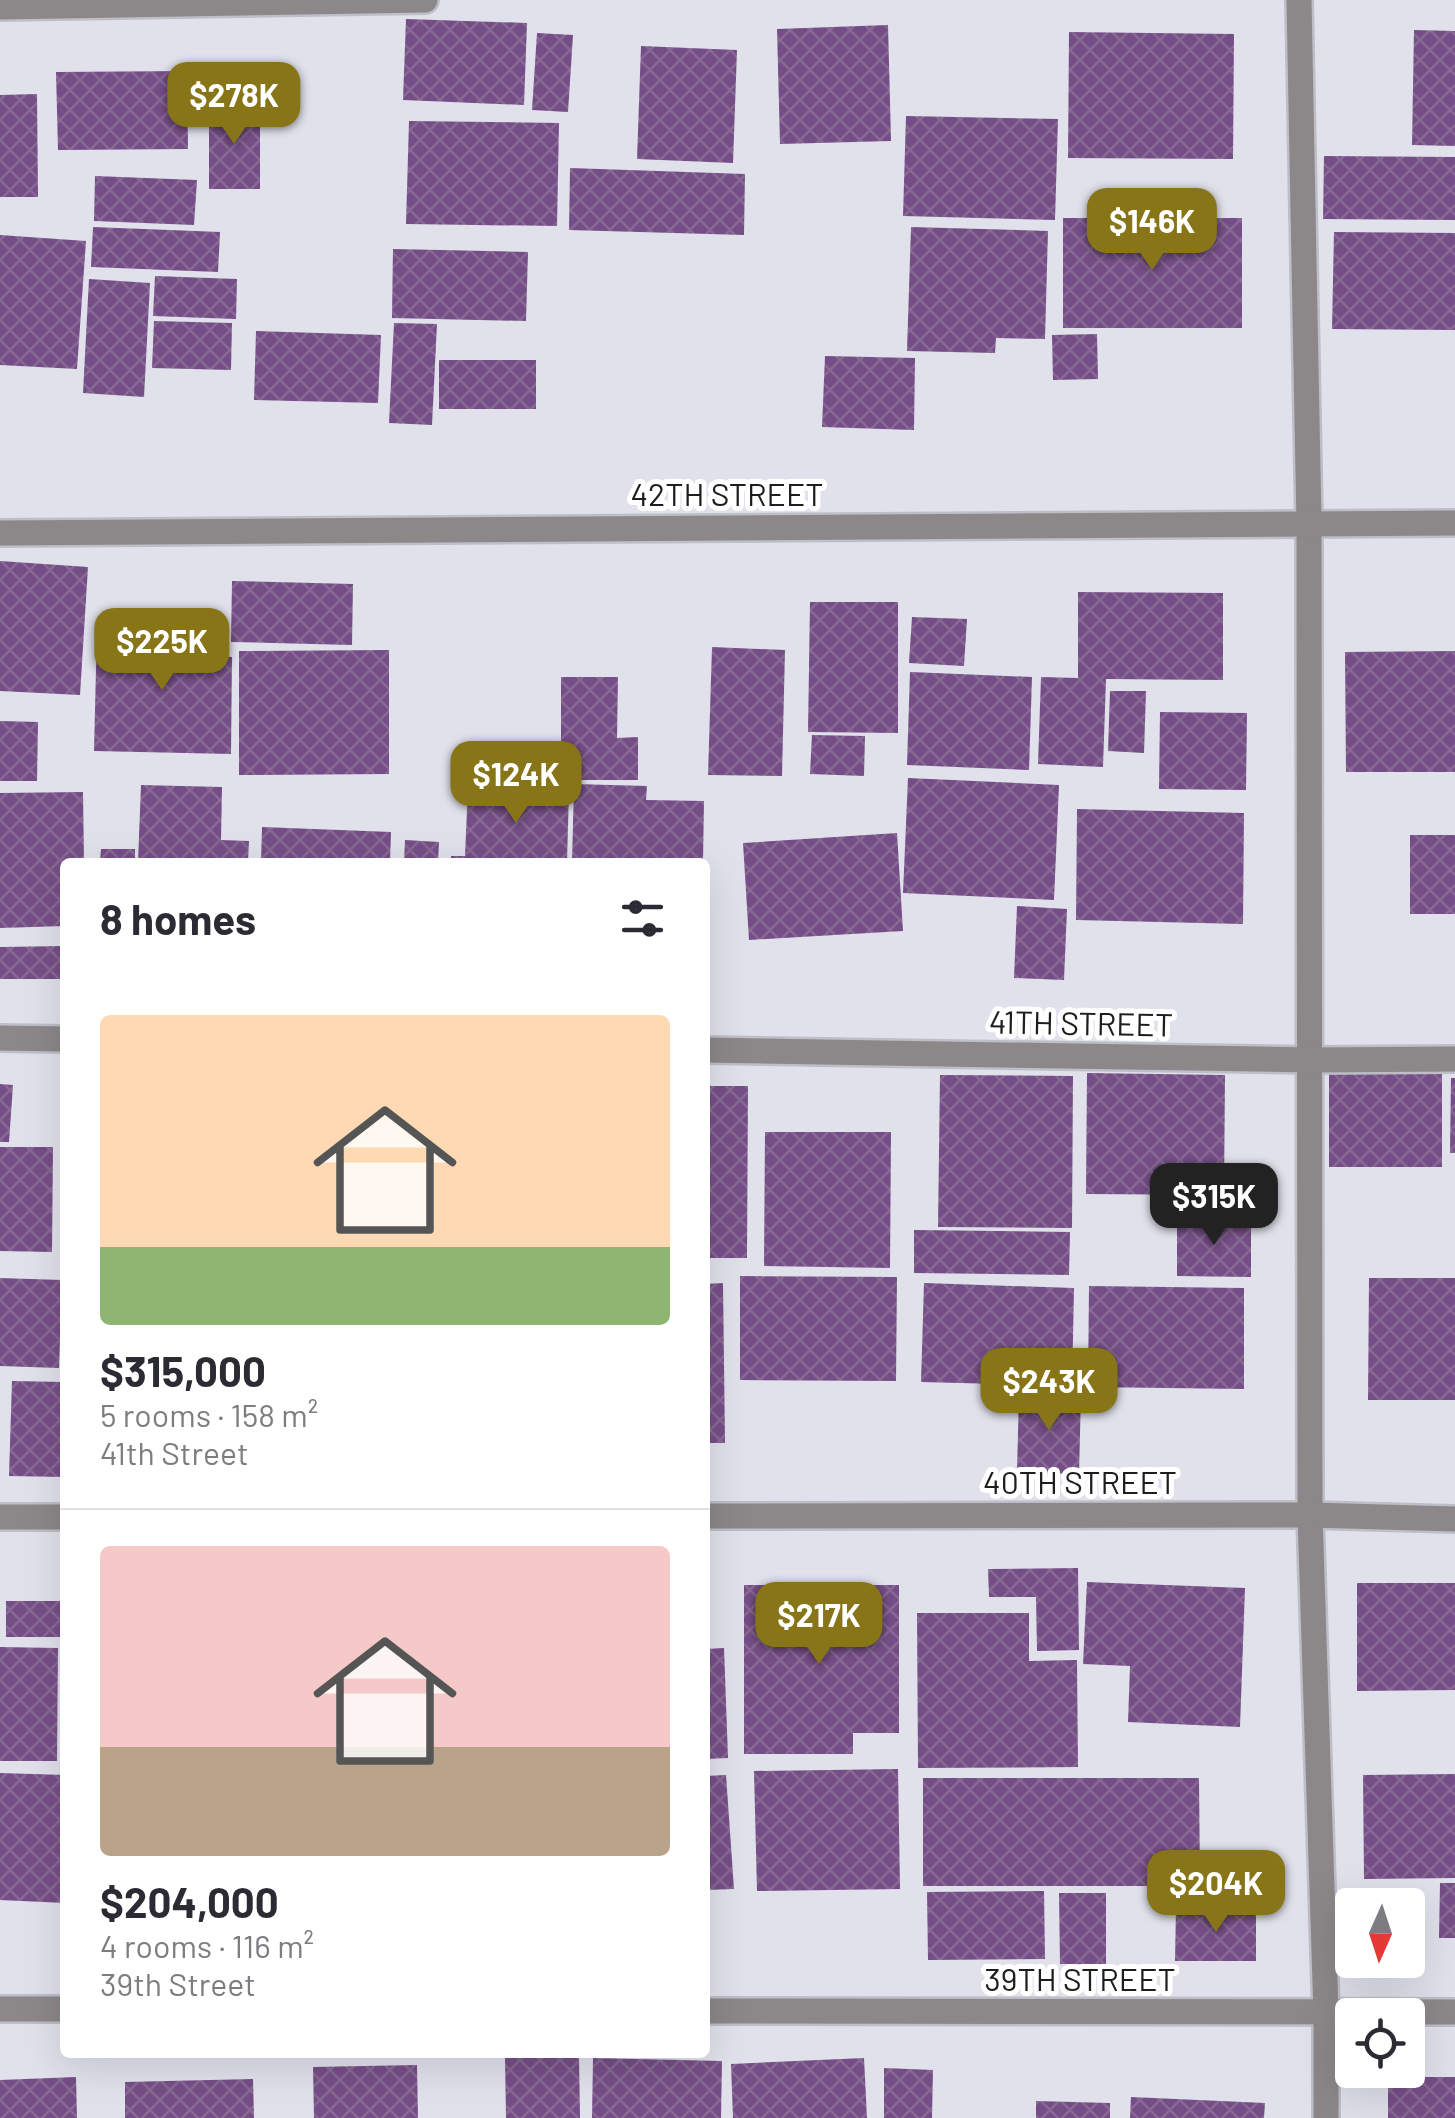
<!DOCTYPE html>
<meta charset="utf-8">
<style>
body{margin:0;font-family:Barlow,sans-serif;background:#f7f7f7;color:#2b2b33;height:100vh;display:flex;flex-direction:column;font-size:38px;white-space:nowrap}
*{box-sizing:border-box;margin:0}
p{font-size:32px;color:#7c7c81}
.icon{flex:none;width:55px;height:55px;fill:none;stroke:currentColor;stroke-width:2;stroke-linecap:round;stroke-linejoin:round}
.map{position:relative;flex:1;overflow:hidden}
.details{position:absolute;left:60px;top:858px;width:650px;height:1200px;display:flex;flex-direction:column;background:#fff;border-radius:10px;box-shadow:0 10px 40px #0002}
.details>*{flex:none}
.needle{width:65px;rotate:183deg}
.controls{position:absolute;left:1335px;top:1888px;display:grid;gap:20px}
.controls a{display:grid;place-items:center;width:90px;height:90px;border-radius:10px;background:#fff;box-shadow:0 10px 40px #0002;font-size:50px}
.price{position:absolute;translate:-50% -85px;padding:0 22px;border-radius:20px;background:#877517;color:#fff;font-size:32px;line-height:65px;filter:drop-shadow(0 2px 5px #0008)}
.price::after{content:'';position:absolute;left:50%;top:60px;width:30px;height:22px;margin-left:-15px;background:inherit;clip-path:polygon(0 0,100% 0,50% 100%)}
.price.on{background:#222;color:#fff}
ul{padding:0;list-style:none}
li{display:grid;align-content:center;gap:20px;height:530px;padding:0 40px}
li+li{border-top:2px solid #e1e1e2}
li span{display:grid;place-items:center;height:310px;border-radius:10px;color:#555}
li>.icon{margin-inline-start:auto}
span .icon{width:180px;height:180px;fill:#fffc;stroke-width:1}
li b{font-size:42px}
h2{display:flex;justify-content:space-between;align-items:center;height:120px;padding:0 40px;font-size:42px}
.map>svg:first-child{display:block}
.building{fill:url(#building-cross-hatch)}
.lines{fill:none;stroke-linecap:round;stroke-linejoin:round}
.minor-casing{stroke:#bdbec6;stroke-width:30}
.minor{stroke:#8c8788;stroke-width:25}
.labels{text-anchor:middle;stroke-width:10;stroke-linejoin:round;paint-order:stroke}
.street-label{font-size:32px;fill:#1d1d20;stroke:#fff}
</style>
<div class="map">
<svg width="1455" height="2118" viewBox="0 0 1455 2118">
<defs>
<pattern id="building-cross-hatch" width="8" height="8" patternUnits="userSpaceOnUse" patternTransform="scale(2.5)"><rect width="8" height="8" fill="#764e87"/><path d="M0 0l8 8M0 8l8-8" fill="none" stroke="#876994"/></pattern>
</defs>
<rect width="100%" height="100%" fill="#e0e1eb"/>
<g class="building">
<polygon points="406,19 527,23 524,105 403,100"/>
<polygon points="888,25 891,141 780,144 777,29"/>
<polygon points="1414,30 1455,31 1455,146 1412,145"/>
<polygon points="1069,32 1234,34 1233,159 1068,158"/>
<polygon points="537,33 573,35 568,112 532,110"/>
<polygon points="641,46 737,50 733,163 637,159"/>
<polygon points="187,71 188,149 58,150 56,72"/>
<polygon points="37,94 38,197 0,197 0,95"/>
<rect x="209" y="105" width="51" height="84"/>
<polygon points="906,116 1058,119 1055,220 903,216"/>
<polygon points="409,121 559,123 557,226 406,224"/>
<polygon points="1324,156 1455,157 1455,220 1323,219"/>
<polygon points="570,168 745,174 744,235 569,230"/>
<polygon points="95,176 197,180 194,225 94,221"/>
<rect x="1063" y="218" width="179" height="110"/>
<polygon points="93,227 220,232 218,272 91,267"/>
<polygon points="911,227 1048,231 1045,339 996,338 995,353 907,351"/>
<polygon points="1334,232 1455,233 1455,330 1332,329"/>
<polygon points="0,235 86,241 77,369 0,365"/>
<polygon points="393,249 528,252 526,321 392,318"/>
<polygon points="155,276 237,279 236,319 153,316"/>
<polygon points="89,279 150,283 144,397 83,393"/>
<polygon points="154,321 232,323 231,370 152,368"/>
<polygon points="394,323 437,324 432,425 389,423"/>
<polygon points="256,331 381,335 378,403 254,400"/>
<polygon points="1097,334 1098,379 1053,380 1052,335"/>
<polygon points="825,356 915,358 914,430 822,427"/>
<rect x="439" y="360" width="97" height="49"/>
<polygon points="0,561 88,567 80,695 0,691"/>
<polygon points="232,581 353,584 352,645 231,642"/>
<polygon points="1078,592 1223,593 1223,680 1106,679 1103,767 1038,764 1041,677 1078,678"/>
<polygon points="810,602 898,602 898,733 808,732"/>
<polygon points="912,617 967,619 964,666 909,663"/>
<polygon points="97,628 209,630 209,655 232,657 231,754 94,751"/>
<polygon points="712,647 785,650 782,776 708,775"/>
<polygon points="389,650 389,774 239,775 239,651"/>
<polygon points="1455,651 1455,772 1346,772 1345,652"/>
<polygon points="910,672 1032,677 1029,770 907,765"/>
<polygon points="561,677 618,677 617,738 638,737 638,780 561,780"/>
<polygon points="1110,691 1146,691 1144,753 1108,751"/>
<polygon points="1160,712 1247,713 1246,790 1159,789"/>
<polygon points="0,721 38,722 37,781 0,781"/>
<polygon points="812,735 865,736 864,776 810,774"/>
<polygon points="908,778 1059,785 1054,900 903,893"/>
<polygon points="574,784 647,786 646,800 704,801 703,862 572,862"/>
<polygon points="141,785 222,787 221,840 249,841 248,862 138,862"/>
<polygon points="468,787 569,790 567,862 451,862 451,856 465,856"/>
<polygon points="83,792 84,862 65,862 65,926 0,928 0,793"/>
<polygon points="1077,809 1244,813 1243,924 1076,920"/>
<polygon points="262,827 391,832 390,862 261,862"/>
<polygon points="897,833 903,931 749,940 743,843"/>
<rect x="1410" y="835" width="45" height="79"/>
<polygon points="405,840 439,842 438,862 404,862"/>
<polygon points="101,849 135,849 135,862 100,862"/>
<polygon points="1017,906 1067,909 1064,980 1014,978"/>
<polygon points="65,946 65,979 0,979 0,947"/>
<rect x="1329" y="1068" width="113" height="99"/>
<polygon points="1087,1073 1225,1075 1224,1195 1086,1194"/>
<polygon points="940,1075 1073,1076 1072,1228 938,1227"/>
<polygon points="1451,1078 1455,1078 1455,1153 1450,1153"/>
<polygon points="0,1084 13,1085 9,1142 0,1142"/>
<polygon points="705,1086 748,1086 747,1258 705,1258"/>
<polygon points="765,1132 891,1132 890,1268 764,1266"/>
<polygon points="0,1147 53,1147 52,1252 0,1251"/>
<polygon points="1177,1220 1251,1220 1251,1277 1177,1276"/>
<polygon points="914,1230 1070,1232 1069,1275 914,1273"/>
<polygon points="740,1276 897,1277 896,1381 740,1380"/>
<polygon points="0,1278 62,1280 59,1368 0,1366"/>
<polygon points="1369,1278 1455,1278 1455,1400 1368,1400"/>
<polygon points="723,1283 725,1443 705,1443 705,1284"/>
<polygon points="924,1283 1074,1288 1072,1386 921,1382"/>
<polygon points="1089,1286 1244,1288 1244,1389 1088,1387"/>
<polygon points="12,1381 65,1382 65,1477 9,1476"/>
<polygon points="1019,1392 1081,1393 1079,1474 1017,1472"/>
<polygon points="1078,1568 1079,1650 1037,1651 1036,1597 989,1597 988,1569"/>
<polygon points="1087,1582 1245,1588 1240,1727 1128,1722 1130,1666 1083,1664"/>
<polygon points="1357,1583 1455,1583 1455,1690 1357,1691"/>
<polygon points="744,1585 899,1585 899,1733 853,1733 853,1754 744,1754"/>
<rect x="6" y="1601" width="59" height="36"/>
<polygon points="917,1613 1029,1613 1029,1661 1077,1660 1078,1767 918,1768"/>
<polygon points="0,1647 58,1648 57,1761 0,1761"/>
<polygon points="724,1648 728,1758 705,1759 705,1649"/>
<polygon points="898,1769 900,1889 757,1891 754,1771"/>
<polygon points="0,1773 65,1775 65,1903 0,1900"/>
<polygon points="1455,1774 1455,1878 1364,1879 1363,1775"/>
<polygon points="726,1775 734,1889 705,1890 705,1776"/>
<polygon points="923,1778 1199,1778 1200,1886 923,1886"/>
<polygon points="1440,1883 1455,1883 1455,1938 1439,1938"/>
<polygon points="1044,1891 1045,1959 928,1960 927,1892"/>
<polygon points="1059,1893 1106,1893 1106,1964 1060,1964"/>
<polygon points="1176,1908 1256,1908 1256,1961 1175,1961"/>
<polygon points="579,2057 580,2118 506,2118 505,2058"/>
<polygon points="593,2058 722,2061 721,2118 592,2118"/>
<polygon points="864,2058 867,2118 733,2118 731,2064"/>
<polygon points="417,2065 418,2118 314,2118 313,2067"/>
<polygon points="884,2068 933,2070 932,2118 884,2118"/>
<polygon points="76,2077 77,2118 0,2118 0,2080"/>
<rect x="1388" y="2077" width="67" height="41"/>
<polygon points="253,2079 254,2118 125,2118 125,2082"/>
<polygon points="1131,2097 1265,2103 1264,2118 1130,2118"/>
<polygon points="1036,2101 1110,2103 1110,2118 1036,2118"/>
</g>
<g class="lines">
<defs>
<g id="minor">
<polyline points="1299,0 1309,523 1310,1515 1326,2013 1326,2118"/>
<polyline points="0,7 425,0"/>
<polyline points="0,533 1455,523"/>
<polyline points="0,1038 65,1039"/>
<polyline points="705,1050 1312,1060 1455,1059"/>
<polyline points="705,1516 1310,1515 1455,1519"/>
<polyline points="0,1517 65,1517"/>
<polyline points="0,2009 65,2009"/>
<polyline points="705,2011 1455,2012"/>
</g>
</defs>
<use href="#minor" class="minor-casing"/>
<use href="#minor" class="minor"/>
</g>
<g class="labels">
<g class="street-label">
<text x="727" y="506">42TH STREET</text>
<text transform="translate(1081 1024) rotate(1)" y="11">41TH STREET</text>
<text x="1080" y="1494">40TH STREET</text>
<text x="1080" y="1991">39TH STREET</text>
</g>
</g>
</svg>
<div class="controls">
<a><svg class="needle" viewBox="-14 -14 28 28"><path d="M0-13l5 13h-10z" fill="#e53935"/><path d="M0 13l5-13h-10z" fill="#7c7c81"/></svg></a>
<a><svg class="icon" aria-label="locate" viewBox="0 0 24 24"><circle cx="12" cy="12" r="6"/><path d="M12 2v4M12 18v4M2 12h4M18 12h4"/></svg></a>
</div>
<b class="price" style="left:234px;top:147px">$278K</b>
<b class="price" style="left:1152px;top:273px">$146K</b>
<b class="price" style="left:162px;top:693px">$225K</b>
<b class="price" style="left:516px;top:826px">$124K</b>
<b class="price on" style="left:1214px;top:1248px">$315K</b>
<b class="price" style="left:1049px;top:1433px">$243K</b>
<b class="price" style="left:819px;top:1667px">$217K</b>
<b class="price" style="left:1216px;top:1935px">$204K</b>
<section class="details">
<h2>8 homes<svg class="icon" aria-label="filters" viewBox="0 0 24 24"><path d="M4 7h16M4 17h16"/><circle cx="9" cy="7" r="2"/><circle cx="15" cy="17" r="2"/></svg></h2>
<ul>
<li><span style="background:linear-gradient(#ffd9b3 75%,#8fb573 0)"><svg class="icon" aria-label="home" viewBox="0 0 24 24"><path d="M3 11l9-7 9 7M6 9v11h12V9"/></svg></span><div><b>$315,000</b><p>5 rooms · 158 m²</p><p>41th Street</p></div></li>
<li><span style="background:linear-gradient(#f6c9c9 65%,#b9a48a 0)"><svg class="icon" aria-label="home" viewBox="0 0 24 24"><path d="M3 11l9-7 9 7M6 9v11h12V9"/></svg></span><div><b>$204,000</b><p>4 rooms · 116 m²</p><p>39th Street</p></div></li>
</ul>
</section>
</div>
